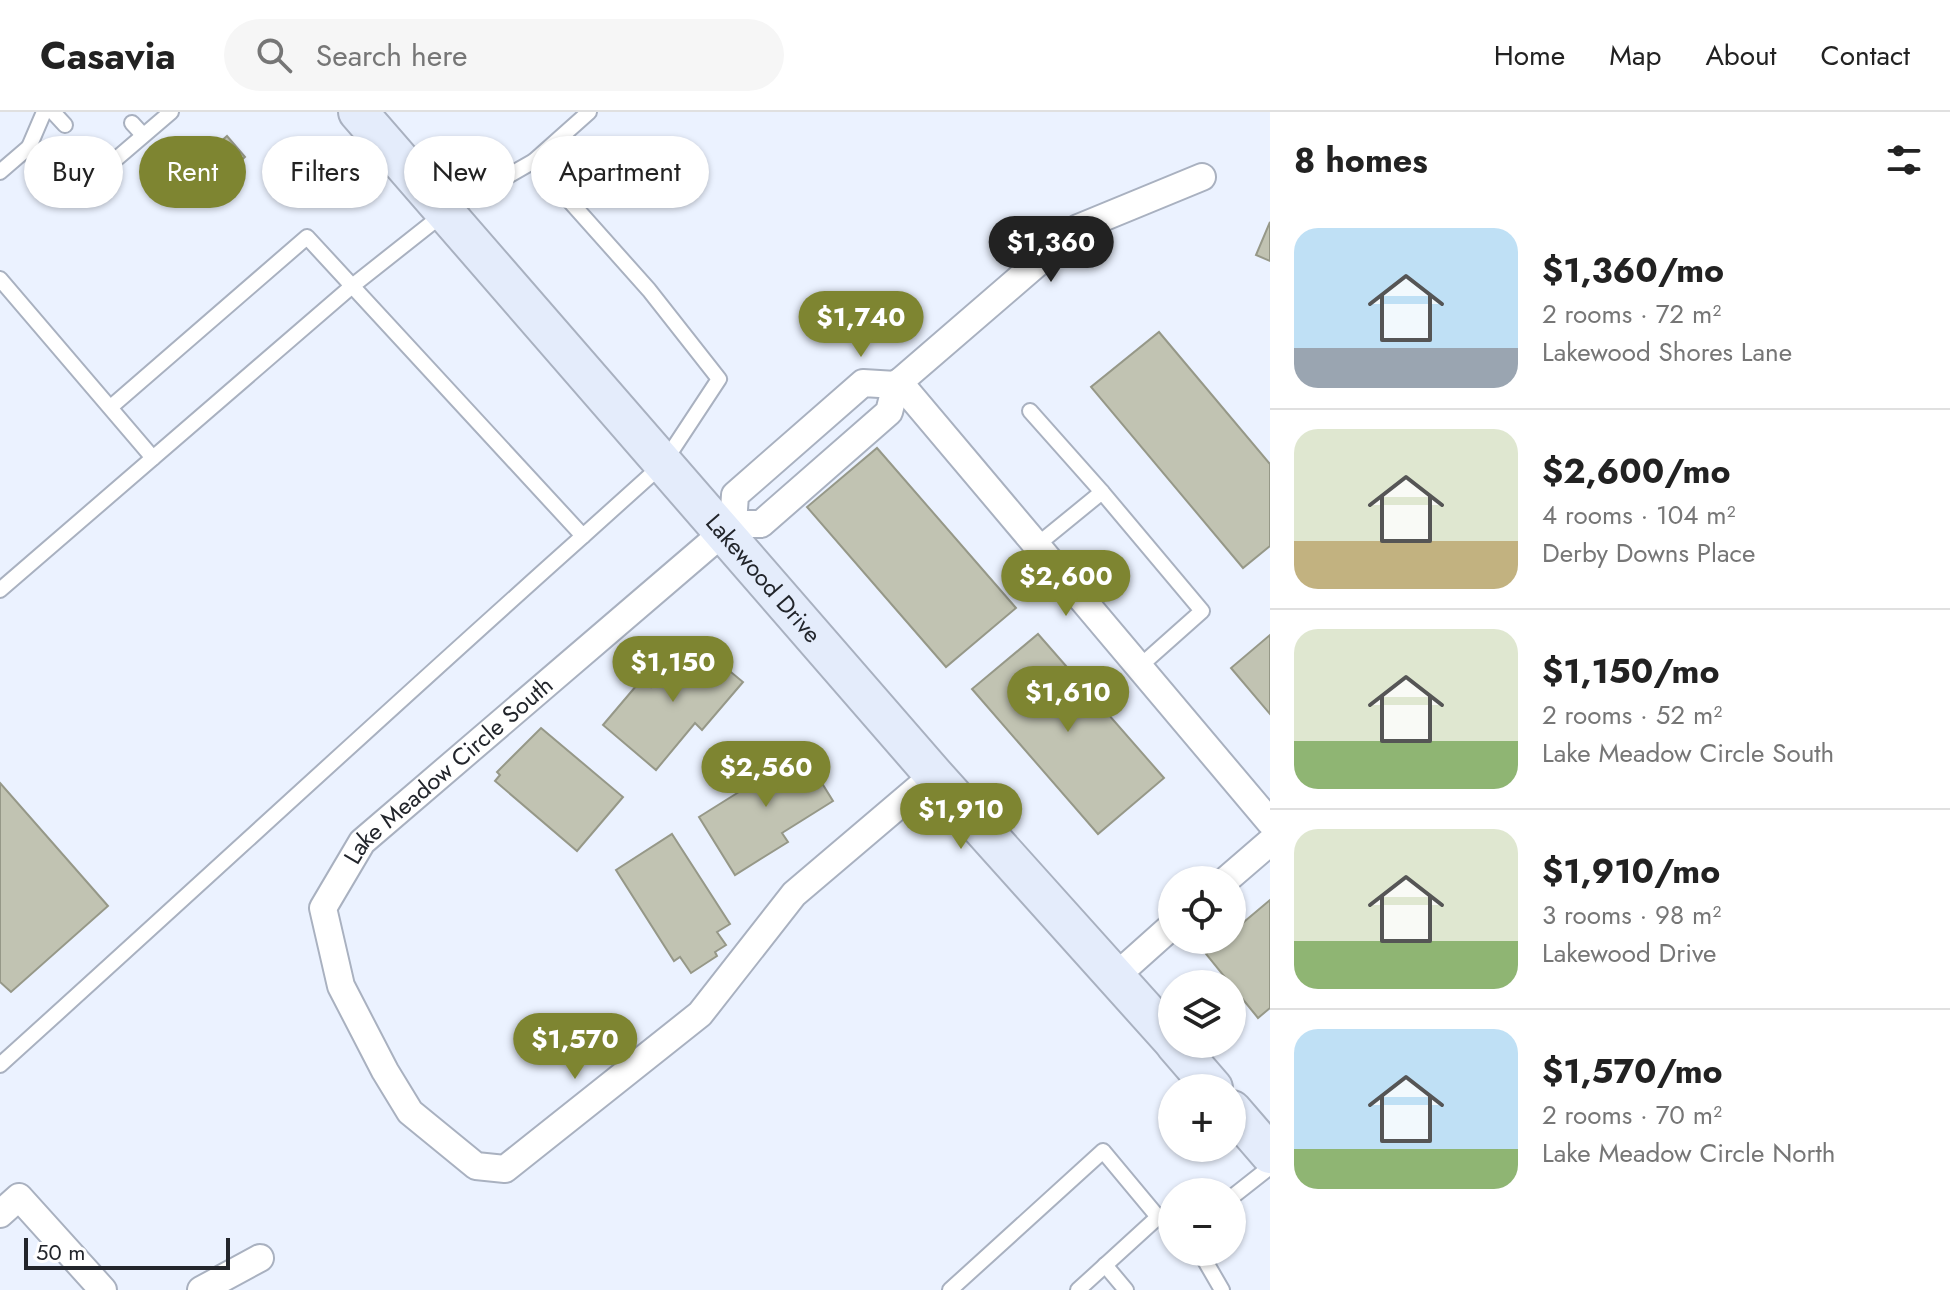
<!DOCTYPE html>
<meta charset="utf-8">
<style>
body{margin:0;font-family:Jost,sans-serif;background:#f6f6f6;color:#222;height:100vh;display:flex;flex-direction:column;font-size:30px;white-space:nowrap}
*{box-sizing:border-box;margin:0}
p{font-size:26px;color:#767676}
.icon{flex:none;width:44px;height:44px;fill:none;stroke:currentColor;stroke-width:2;stroke-linecap:round;stroke-linejoin:round}
.map{position:relative;flex:1;overflow:hidden}
.details{display:flex;flex-direction:column;background:#fff;width:680px}
.details>*{flex:none}
.banner{position:absolute;left:24px;top:24px;width:760px;height:72px;display:flex;gap:16px}
.fabs{position:absolute;left:1158px;top:754px;display:grid;gap:16px}
.fabs a{display:grid;place-items:center;width:88px;height:88px;border-radius:50%;background:#fff;box-shadow:0 2px 6px #0004;font-size:40px}
.scale{position:absolute;left:24px;bottom:20px;width:206px;box-sizing:border-box;padding-left:8px;border:4px solid #22252b;border-top:0;font-size:22px;line-height:28px;white-space:nowrap;color:#22252b;-webkit-text-stroke:6px #fff;paint-order:stroke}
.price{position:absolute;translate:-50% -68px;padding:0 18px;border-radius:28px;background:#7e8531;color:#fff;font-size:26px;line-height:52px;filter:drop-shadow(0 2px 4px #0008)}
.price::after{content:'';position:absolute;left:50%;top:48px;width:24px;height:18px;margin-left:-12px;background:inherit;clip-path:polygon(0 0,100% 0,50% 100%)}
.price.active{background:#222;color:#fff}
ul{padding:0;list-style:none}
li{display:flex;align-items:center;gap:24px;height:200px;padding:0 24px}
li+li{border-top:2px solid #e0e0e0}
li span{display:grid;place-items:center;flex:none;width:224px;height:160px;border-radius:24px;color:#555}
li>.icon{margin-inline-start:auto}
span .icon{width:96px;height:96px;fill:#fffc;stroke-width:1}
li b{font-size:34px}
h2{display:flex;justify-content:space-between;align-items:center;height:96px;padding:0 24px;font-size:34px}
.pill{padding:0 28px;border-radius:36px;background:#fff;box-shadow:0 2px 6px #0004;font-size:28px;line-height:72px}
.pill.active{background:#7e8531;color:#fff}
header{display:flex;align-items:center;gap:48px;box-sizing:border-box;height:112px;padding:0 40px;background:#fff;border-bottom:2px solid #e0e0e0}
header strong{font-size:38px}
nav{display:flex;gap:44px;margin-inline-start:auto;font-size:28px}
.search{width:560px;height:72px;background:#f6f6f6;display:flex;align-items:center;gap:20px;box-sizing:border-box;padding:0 28px;border-radius:44px;color:#767676;font-size:30px}
main{display:flex;flex:1;min-height:0}
.map>svg:first-child{display:block}
.building{fill:#c1c3b2;stroke:#969888;stroke-width:2}
.lines{fill:none;stroke-linecap:round;stroke-linejoin:round}
.lane-casing{stroke:#a9b1c0;stroke-width:18}
.street-casing{stroke:#a9b1c0;stroke-width:30}
.secondary-casing{stroke:#a9b1c0;stroke-width:42}
.lane{stroke:#fff;stroke-width:14}
.street{stroke:#fff;stroke-width:26}
.secondary{stroke:#e4ecfb;stroke-width:38}
.labels{text-anchor:middle;stroke-width:6;stroke-linejoin:round;paint-order:stroke}
.street-label{font-size:24px;fill:#22252b;stroke:#fff}
</style>
<header>
<strong>Casavia</strong>
<div class="search"><svg class="icon" aria-label="search" viewBox="0 0 24 24"><circle cx="10" cy="10" r="6"/><path d="M15 15l6 6"/></svg>Search here</div>
<nav><a>Home</a><a>Map</a><a>About</a><a>Contact</a></nav>
</header>
<main>
<div class="map">
<svg width="1270" height="1178" viewBox="0 0 1270 1178">
<rect width="100%" height="100%" fill="#ebf2ff"/>
<g class="building">
<polygon points="227,24 245,45 198,87 180,66"/>
<polygon points="1270,110 1270,149 1256,143"/>
<polygon points="1159,220 1270,352 1270,434 1243,456 1091,275"/>
<polygon points="877,336 1016,496 946,555 807,395"/>
<polygon points="1038,522 1164,666 1098,722 972,577"/>
<polygon points="1270,523 1270,602 1231,556"/>
<polygon points="691,527 743,570 702,618 695,611 656,658 603,613 642,567 651,575"/>
<polygon points="541,616 623,685 577,739 495,669 500,663 497,660"/>
<polygon points="797,631 833,689 782,721 788,730 735,763 699,705 750,673 744,664"/>
<polygon points="0,671 108,794 11,880 0,870"/>
<polygon points="672,722 730,812 717,820 726,833 715,840 717,844 691,861 680,845 674,849 616,758"/>
<polygon points="1270,788 1270,896 1258,906 1206,842 1223,828 1232,828 1232,820"/>
</g>
<g class="lines">
<defs>
<g id="lane">
<polyline points="44,0 29,35 74,83 171,0"/>
<polyline points="53,0 65,13"/>
<polyline points="132,11 143,23"/>
<polyline points="93,44 105,57"/>
<polyline points="534,49 589,0"/>
<polyline points="0,60 29,35"/>
<polyline points="0,167 153,346"/>
<polyline points="1030,299 1102,380"/>
<polyline points="1037,433 1102,380 1202,499 1139,555"/>
<polyline points="0,478 351,175 447,99 534,49 649,178 719,267 663,352 583,424 307,125 112,294"/>
<path d="M0,953c195,-176 387,-354 583,-529"/>
<polyline points="1232,1085 1270,1055"/>
<polyline points="1200,1140 1222,1178"/>
<polyline points="1105,1153 1126,1178"/>
<polyline points="950,1178 1103,1039 1158,1105 1172,1112"/>
<polyline points="1078,1178 1158,1105"/>
</g>
<g id="street">
<polyline points="899,270 1270,710"/>
<polyline points="733,412 735,383 863,271 896,273"/>
<path id="s1" d="M934,663l-140,119 -94,120 -195,155 -29,-3 -66,-54 -25,-41 -44,-85 -18,-78 39,-66 371,-318h28l128,-112 7,-27 182,-157 124,-51"/>
<polyline points="1226,768 1270,730"/>
<polyline points="1116,864 1172,814"/>
<polyline points="0,1102 19,1085 103,1178"/>
<polyline points="201,1178 260,1146"/>
</g>
<g id="secondary">
<path id="s2" d="M358,0l576,663 238,265"/>
<polyline points="1175,932 1213,976"/>
<polyline points="1232,998 1270,1042"/>
</g>
</defs>
<use href="#lane" class="lane-casing"/>
<use href="#street" class="street-casing"/>
<use href="#secondary" class="secondary-casing"/>
<use href="#lane" class="lane"/>
<use href="#street" class="street"/>
<use href="#secondary" class="secondary"/>
</g>
<g class="labels">
<g class="street-label">
<text dy="8" stroke="none"><textPath href="#s2" startOffset="618">Lakewood Drive</textPath></text>
<text dy="8" stroke="none"><textPath href="#s1" startOffset="1112">Lake Meadow Circle South</textPath></text>
</g>
</g>
</svg>
<div class="fabs">
<a><svg class="icon" aria-label="locate" viewBox="0 0 24 24"><circle cx="12" cy="12" r="6"/><path d="M12 2v4M12 18v4M2 12h4M18 12h4"/></svg></a>
<a><svg class="icon" aria-label="layers" viewBox="0 0 24 24"><path d="M12 4l9 5-9 5-9-5zM3 14l9 5 9-5"/></svg></a>
<a>+</a>
<a>−</a>
</div>
<div class="scale">50 m</div>
<b class="price active" style="left:1051px;top:172px">$1,360</b>
<b class="price" style="left:861px;top:247px">$1,740</b>
<b class="price" style="left:1066px;top:506px">$2,600</b>
<b class="price" style="left:673px;top:592px">$1,150</b>
<b class="price" style="left:1068px;top:622px">$1,610</b>
<b class="price" style="left:766px;top:697px">$2,560</b>
<b class="price" style="left:961px;top:739px">$1,910</b>
<b class="price" style="left:575px;top:969px">$1,570</b>
<div class="banner">
<a class="pill">Buy</a>
<a class="pill active">Rent</a>
<a class="pill">Filters</a>
<a class="pill">New</a>
<a class="pill">Apartment</a>
</div>
</div>
<section class="details">
<h2>8 homes<svg class="icon" aria-label="filters" viewBox="0 0 24 24"><path d="M4 7h16M4 17h16"/><circle cx="9" cy="7" r="2"/><circle cx="15" cy="17" r="2"/></svg></h2>
<ul>
<li><span style="background:linear-gradient(#bfe0f5 75%,#9aa5b1 0)"><svg class="icon" aria-label="home" viewBox="0 0 24 24"><path d="M3 11l9-7 9 7M6 9v11h12V9"/></svg></span><div><b>$1,360/mo</b><p>2 rooms · 72 m²</p><p>Lakewood Shores Lane</p></div></li>
<li><span style="background:linear-gradient(#dfe7d0 70%,#c2b280 0)"><svg class="icon" aria-label="home" viewBox="0 0 24 24"><path d="M3 11l9-7 9 7M6 9v11h12V9"/></svg></span><div><b>$2,600/mo</b><p>4 rooms · 104 m²</p><p>Derby Downs Place</p></div></li>
<li><span style="background:linear-gradient(#dfe7d0 70%,#8fb573 0)"><svg class="icon" aria-label="home" viewBox="0 0 24 24"><path d="M3 11l9-7 9 7M6 9v11h12V9"/></svg></span><div><b>$1,150/mo</b><p>2 rooms · 52 m²</p><p>Lake Meadow Circle South</p></div></li>
<li><span style="background:linear-gradient(#dfe7d0 70%,#8fb573 0)"><svg class="icon" aria-label="home" viewBox="0 0 24 24"><path d="M3 11l9-7 9 7M6 9v11h12V9"/></svg></span><div><b>$1,910/mo</b><p>3 rooms · 98 m²</p><p>Lakewood Drive</p></div></li>
<li><span style="background:linear-gradient(#bfe0f5 75%,#8fb573 0)"><svg class="icon" aria-label="home" viewBox="0 0 24 24"><path d="M3 11l9-7 9 7M6 9v11h12V9"/></svg></span><div><b>$1,570/mo</b><p>2 rooms · 70 m²</p><p>Lake Meadow Circle North</p></div></li>
</ul>
</section>
</main>
